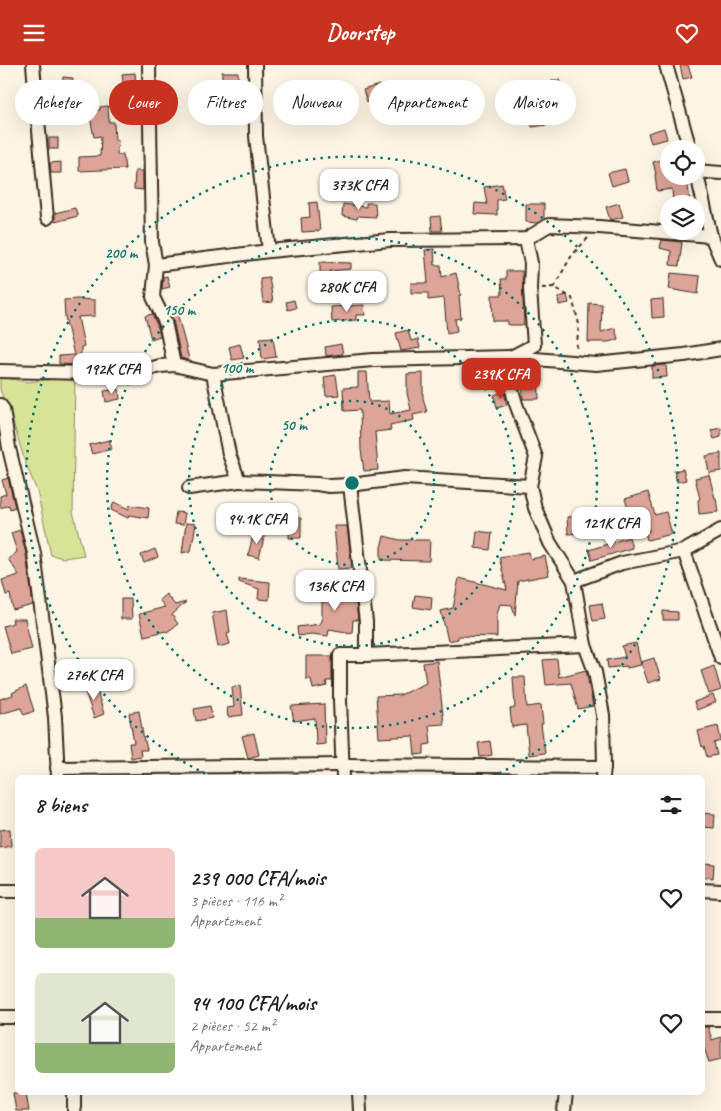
<!DOCTYPE html>
<html lang="fr">
<meta charset="utf-8">
<style>
body{margin:0;font-family:Caveat,sans-serif;background:#f6f6f6;color:#202124;height:100vh;display:flex;flex-direction:column;font-size:19px;white-space:nowrap}
*{box-sizing:border-box;margin:0}
p{font-size:16px;color:#757577}
.icon{flex:none;width:28px;height:28px;fill:none;stroke:currentColor;stroke-width:2;stroke-linecap:round;stroke-linejoin:round}
.map{position:relative;flex:1;overflow:hidden}
.sheet{position:absolute;left:15px;top:710px;width:690px;height:320px;display:flex;flex-direction:column;background:#fff;border-radius:8px;box-shadow:0 5px 20px #0002}
.sheet>*{flex:none}
.banner{position:absolute;left:15px;top:15px;width:691px;height:45px;display:flex;gap:10px}
.tools{position:absolute;left:660px;top:75px;display:grid;gap:10px}
.tools a{display:grid;place-items:center;width:45px;height:45px;border-radius:50%;background:#fff;box-shadow:0 5px 20px #0002;font-size:25px}
.price{position:absolute;translate:-50% -42px;padding:0 11px;border-radius:10px;background:#fff;color:#222;font-size:16px;line-height:32px;filter:drop-shadow(0 1px 2px #0008)}
.price::after{content:'';position:absolute;left:50%;top:30px;width:15px;height:11px;margin-left:-8px;background:inherit;clip-path:polygon(0 0,100% 0,50% 100%)}
.price.active{background:#c8321e;color:#fff}
ul{padding:0;list-style:none}
li{display:flex;align-items:center;gap:15px;height:125px;padding:0 20px}
li span{display:grid;place-items:center;flex:none;width:140px;height:100px;border-radius:8px;color:#555}
li>.icon{margin-inline-start:auto}
span .icon{width:60px;height:60px;fill:#fffc;stroke-width:1}
li b{font-size:21px}
h2{display:flex;justify-content:space-between;align-items:center;height:60px;padding:0 20px;font-size:21px}
.tag{padding:0 18px;border-radius:22px;background:#fff;box-shadow:0 5px 20px #0002;font-size:18px;line-height:45px}
.tag.active{background:#c8321e;color:#fff}
header{display:flex;justify-content:space-between;align-items:center;height:65px;padding:0 20px;background:#c8321e;color:#fff;font-size:22px;font-weight:700}
.map>svg:first-child{display:block}
.green{fill:#d7e497;stroke:#89875a}
.building{fill:#dda498;stroke:#3b2a1e}
.lines{fill:none;stroke-linecap:round;stroke-linejoin:round}
.minor-casing{stroke:#3b2a1e;stroke-width:16}
.path{stroke:#3b2a1e;stroke-width:2;stroke-dasharray:4 4;stroke-linecap:butt}
.minor{stroke:#fcf5e5;stroke-width:12}
.ring{fill:none;stroke:#0f766e;stroke-width:2.5;stroke-dasharray:2.5 5}
.centre{fill:#0f766e;stroke:#fcf5e5;stroke-width:2.5}
.ring-label{font-size:15px;text-anchor:middle;font-weight:bold;fill:#0f766e;stroke:#fcf5e5;stroke-width:4;stroke-linejoin:round;paint-order:stroke}
</style>
<header><svg class="icon" aria-label="menu" viewBox="0 0 24 24"><path d="M4 6h16M4 12h16M4 18h16"/></svg>Doorstep<svg class="icon" aria-label="heart" viewBox="0 0 24 24"><path d="M12 20l-8-8c-3-5 5-10 8-4 3-6 11-1 8 4z"/></svg></header>
<div class="map">
<svg width="721" height="1046" viewBox="0 0 721 1046">
<rect width="100%" height="100%" fill="#fcf5e5"/>
<filter id="ink" filterUnits="userSpaceOnUse"><feTurbulence type="fractalNoise" baseFrequency=".02" numOctaves="2"/><feDisplacementMap in="SourceGraphic" scale="10" xChannelSelector="R" yChannelSelector="G"/><feConvolveMatrix kernelMatrix="1 2 1 2 8 2 1 2 1" color-interpolation-filters="sRGB"/></filter>
<g filter="url(#ink)">
<polygon class="green" points="0,312 28,317 75,312 73,447 84,490 64,493 51,490 37,426 25,397 14,360 0,325"/>
<g class="building">
<polygon points="680,0 688,0 692,12 683,14"/>
<polygon points="222,7 238,7 239,34 222,34"/>
<polygon points="135,8 137,32 118,33 118,24 124,24 122,9"/>
<polygon points="63,12 73,13 72,27 62,26"/>
<polygon points="552,15 560,15 561,39 545,40 547,60 532,62 530,41 538,40 528,40 527,33 553,31"/>
<polygon points="379,20 383,32 367,37 363,25"/>
<polygon points="446,31 448,46 426,48 425,33"/>
<polygon points="108,41 109,57 114,57 115,75 118,75 117,90 123,89 125,104 79,106 79,92 100,91 101,71 94,72 89,47 100,45 100,42"/>
<polygon points="664,63 667,74 651,78 648,68"/>
<rect x="49" y="73" width="9" height="11"/>
<polygon points="669,93 669,111 689,111 690,120 688,121 690,136 673,138 672,124 657,126 655,109 656,109 653,97"/>
<polygon points="61,97 61,108 51,108 50,98"/>
<polygon points="625,104 628,116 612,121 608,108"/>
<polygon points="135,106 143,106 143,125 134,124"/>
<polygon points="502,119 505,134 497,135 497,150 474,149 475,138 487,139 484,122"/>
<polygon points="317,137 320,166 302,167 301,153 310,152 309,138"/>
<polygon points="366,138 375,138 376,152 358,151 357,154 342,151 343,139 366,142"/>
<polygon points="619,138 623,152 610,155 606,142"/>
<polygon points="526,139 544,139 544,154 537,158 526,157"/>
<polygon points="75,143 78,151 55,157 55,148"/>
<polygon points="440,151 442,166 432,166 431,152"/>
<polygon points="662,175 682,177 679,201 670,200 671,186 660,183"/>
<polygon points="434,184 435,200 441,200 442,212 456,208 461,230 459,230 461,253 455,254 457,266 447,268 444,233 428,235 428,228 411,228 411,218 428,218 425,185"/>
<polygon points="320,197 351,198 351,204 330,206 330,225 320,225"/>
<polygon points="506,206 522,206 524,260 508,260 508,256 493,256 492,230 502,230 501,214 506,214"/>
<polygon points="671,208 700,211 698,229 669,224"/>
<polygon points="167,211 170,222 162,224 163,212"/>
<polygon points="269,212 273,237 263,238 260,213"/>
<polygon points="567,230 569,238 559,240 558,232"/>
<polygon points="78,234 95,235 95,251 78,252 84,281 81,282 81,300 59,299 59,291 74,290 65,252 64,235"/>
<polygon points="663,234 664,252 652,253 651,235"/>
<polygon points="294,235 296,243 288,245 286,237"/>
<polygon points="589,238 602,239 601,267 615,263 618,274 609,277 588,277"/>
<polygon points="364,240 365,250 356,250 356,255 332,257 331,242"/>
<polygon points="177,247 189,294 187,295 181,293 173,255 170,249"/>
<polygon points="152,249 157,260 160,271 151,274 145,251"/>
<polygon points="408,265 411,276 418,274 420,283 401,286 396,268"/>
<polygon points="273,272 276,292 262,294 260,273"/>
<polygon points="240,279 244,293 232,295 229,282"/>
<polygon points="341,279 343,289 326,291 325,282"/>
<polygon points="666,300 667,312 652,313 652,301"/>
<polygon points="522,301 533,302 533,308 538,307 539,334 523,334"/>
<polygon points="358,307 367,307 369,337 389,336 390,349 411,345 407,328 407,309 423,308 423,333 427,347 413,350 414,355 390,360 391,365 375,367 378,405 364,406 361,385 360,345 344,346 343,323 358,322"/>
<polygon points="336,310 339,330 326,331 324,312"/>
<polygon points="119,324 120,334 106,337 104,326"/>
<polygon points="504,327 507,340 497,343 494,330"/>
<polygon points="721,363 721,372 714,374 711,365"/>
<polygon points="109,375 112,384 92,389 89,380"/>
<polygon points="721,388 721,406 709,408 706,391"/>
<polygon points="683,404 686,415 677,417 674,406"/>
<polygon points="709,410 715,433 716,433 718,447 699,449 698,435 700,434 695,413"/>
<polygon points="8,413 15,442 10,444 9,440 0,443 0,431 6,429 2,415"/>
<polygon points="648,427 655,450 666,447 672,469 647,475 645,467 649,466 648,463 644,464 642,457 633,460 625,434"/>
<polygon points="114,437 129,444 130,440 149,443 148,453 129,450 128,453 111,445"/>
<polygon points="176,447 185,448 183,460 174,459"/>
<polygon points="596,450 597,467 568,469 567,452"/>
<polygon points="301,453 301,473 289,473 289,454"/>
<polygon points="186,458 196,459 191,486 182,488"/>
<polygon points="334,461 347,461 352,503 338,504"/>
<polygon points="20,465 26,489 33,540 13,545 10,529 6,530 2,515 19,510 8,494 17,487 11,468"/>
<polygon points="477,466 492,468 490,485 475,483"/>
<polygon points="254,467 265,469 259,493 248,490"/>
<polygon points="384,471 400,475 430,475 429,496 381,495 381,482"/>
<polygon points="629,472 632,483 592,495 589,485"/>
<polygon points="155,484 158,492 144,498 141,490"/>
<polygon points="529,487 531,494 545,491 549,510 518,516 515,550 512,540 500,539 497,549 497,572 458,571 458,574 448,576 441,546 453,543 459,513 507,525 499,492"/>
<polygon points="239,514 270,517 269,535 258,534 259,524 239,517"/>
<polygon points="333,518 351,520 350,530 355,530 358,555 353,555 352,568 329,564 328,571 311,569 298,571 297,562 320,559 322,556 322,537 325,537 323,523 333,522"/>
<polygon points="166,529 175,540 186,537 172,550 178,559 167,567 166,566 144,571 139,549 165,542 159,535"/>
<polygon points="415,530 432,532 431,545 413,542"/>
<polygon points="121,534 131,534 132,554 121,554"/>
<polygon points="602,538 605,554 593,556 590,540"/>
<polygon points="227,545 230,568 227,569 230,579 218,582 212,548"/>
<polygon points="663,546 678,547 678,555 663,555"/>
<polygon points="12,554 25,554 32,584 11,589 3,561 13,558"/>
<polygon points="636,578 641,600 627,603 627,601 608,603 607,595 625,592 622,581"/>
<polygon points="306,591 332,591 332,616 326,616 327,621 313,624 311,614 306,614"/>
<polygon points="654,593 661,614 648,618 641,597"/>
<polygon points="557,594 559,612 586,605 593,641 578,644 571,618 546,620 543,595"/>
<polygon points="437,596 444,659 429,660 431,679 424,680 424,689 415,690 413,671 379,673 376,631 400,630 426,618 423,598"/>
<polygon points="714,601 721,625 709,629 701,606"/>
<polygon points="513,612 525,612 527,642 541,640 543,659 541,659 545,688 529,690 526,660 512,662 510,644 515,643"/>
<polygon points="95,619 104,649 94,653 84,623"/>
<polygon points="26,621 34,646 24,650 21,643 0,649 0,634 13,630 12,628"/>
<polygon points="240,621 243,650 228,652 227,643 234,642 232,622"/>
<polygon points="713,630 716,637 697,645 694,637"/>
<polygon points="324,639 325,679 316,680 315,653 294,656 291,641"/>
<polygon points="210,641 212,653 196,656 194,644"/>
<polygon points="139,646 144,676 145,676 147,685 140,685 141,691 131,693 129,678 134,678 129,648"/>
<polygon points="718,661 721,676 714,678 717,690 707,692 704,681 702,682 698,666"/>
<polygon points="254,668 259,690 248,693 242,671"/>
<polygon points="490,676 492,690 480,692 478,678"/>
<polygon points="702,748 715,749 714,763 702,762"/>
<polygon points="10,764 11,781 0,783 0,765"/>
<polygon points="703,798 714,799 713,813 702,812"/>
<polygon points="702,962 708,962 712,975 721,972 721,994 709,997 702,977"/>
<polygon points="13,1028 26,1028 29,1046 16,1046"/>
</g>
<g class="lines">
<defs>
<g id="minor">
<polyline points="33,0 47,153"/>
<polyline points="149,0 152,177 156,200"/>
<polyline points="255,0 256,71 269,186"/>
<polyline points="666,0 690,84"/>
<polyline points="696,105 711,171 721,194"/>
<polyline points="696,106 721,108"/>
<polyline points="526,174 531,198 530,224 534,280 511,292 507,308 516,339 536,392 530,421"/>
<polyline points="174,300 165,257 153,232 156,200 269,186 390,175 526,174 549,160 599,162 711,171"/>
<polyline points="0,306 129,309 160,301 174,300 213,309 373,295 511,292 596,299 684,290 721,284"/>
<polyline points="0,340 3,344 9,383 34,488 55,652 58,712"/>
<polyline points="239,416 317,419 329,421 350,420 405,413 530,421 535,443 550,478 574,516 585,580 595,607 603,650 604,702 603,712"/>
<polyline points="189,423 239,416 229,389 213,309"/>
<polyline points="684,486 721,593"/>
<polyline points="574,516 622,498 684,486 721,465"/>
<polyline points="366,590 585,580"/>
<polyline points="57,703 342,700 604,702"/>
<polyline points="343,712 340,635 340,590 366,590 366,557 350,420"/>
<polyline points="702,825 721,826"/>
<polyline points="0,826 18,826"/>
<polyline points="0,952 18,952"/>
<polyline points="702,954 721,954"/>
<polyline points="359,1028 360,1046"/>
<polyline points="74,1046 74,1028"/>
<polyline points="564,1046 566,1028"/>
</g>
</defs>
<use href="#minor" class="minor-casing"/>
<g class="path">
<polyline points="554,222 572,190 588,173"/>
<polyline points="542,223 554,222 572,233 579,259 576,287"/>
</g>
<use href="#minor" class="minor"/>
</g>
</g>
<g class="ring">
<circle cx="352" cy="418" r="82"/>
<circle cx="352" cy="418" r="163"/>
<circle cx="352" cy="418" r="245"/>
<path d="M212 712A326 326 0 1 1 492 712"/>
</g>
<circle cx="352" cy="418" r="8" class="centre"/>
<g class="ring-label">
<text x="121" y="193">200 m</text>
<text x="179" y="250">150 m</text>
<text x="237" y="308">100 m</text>
<text x="294" y="365">50 m</text>
</g>
</svg>
<div class="tools">
<a><svg class="icon" aria-label="locate" viewBox="0 0 24 24"><circle cx="12" cy="12" r="6"/><path d="M12 2v4M12 18v4M2 12h4M18 12h4"/></svg></a>
<a><svg class="icon" aria-label="layers" viewBox="0 0 24 24"><path d="M12 4l9 5-9 5-9-5zM3 14l9 5 9-5"/></svg></a>
</div>
<b class="price" style="left:359px;top:146px">373K CFA</b>
<b class="price" style="left:347px;top:248px">280K CFA</b>
<b class="price" style="left:112px;top:330px">192K CFA</b>
<b class="price active" style="left:501px;top:335px">239K CFA</b>
<b class="price" style="left:257px;top:480px">94.1K CFA</b>
<b class="price" style="left:611px;top:484px">121K CFA</b>
<b class="price" style="left:335px;top:547px">136K CFA</b>
<b class="price" style="left:94px;top:636px">276K CFA</b>
<div class="banner">
<a class="tag">Acheter</a>
<a class="tag active">Louer</a>
<a class="tag">Filtres</a>
<a class="tag">Nouveau</a>
<a class="tag">Appartement</a>
<a class="tag">Maison</a>
</div>
<section class="sheet">
<h2>8 biens<svg class="icon" aria-label="filters" viewBox="0 0 24 24"><path d="M4 7h16M4 17h16"/><circle cx="9" cy="7" r="2"/><circle cx="15" cy="17" r="2"/></svg></h2>
<ul>
<li><span style="background:linear-gradient(#f6c9c9 70%,#8fb573 0)"><svg class="icon" aria-label="home" viewBox="0 0 24 24"><path d="M3 11l9-7 9 7M6 9v11h12V9"/></svg></span><div><b>239 000 CFA/mois</b><p>3 pièces · 116 m²</p><p>Appartement</p></div><svg class="icon" aria-label="heart" viewBox="0 0 24 24"><path d="M12 20l-8-8c-3-5 5-10 8-4 3-6 11-1 8 4z"/></svg></li>
<li><span style="background:linear-gradient(#dfe7d0 70%,#8fb573 0)"><svg class="icon" aria-label="home" viewBox="0 0 24 24"><path d="M3 11l9-7 9 7M6 9v11h12V9"/></svg></span><div><b>94 100 CFA/mois</b><p>2 pièces · 52 m²</p><p>Appartement</p></div><svg class="icon" aria-label="heart" viewBox="0 0 24 24"><path d="M12 20l-8-8c-3-5 5-10 8-4 3-6 11-1 8 4z"/></svg></li>
</ul>
</section>
</div>
